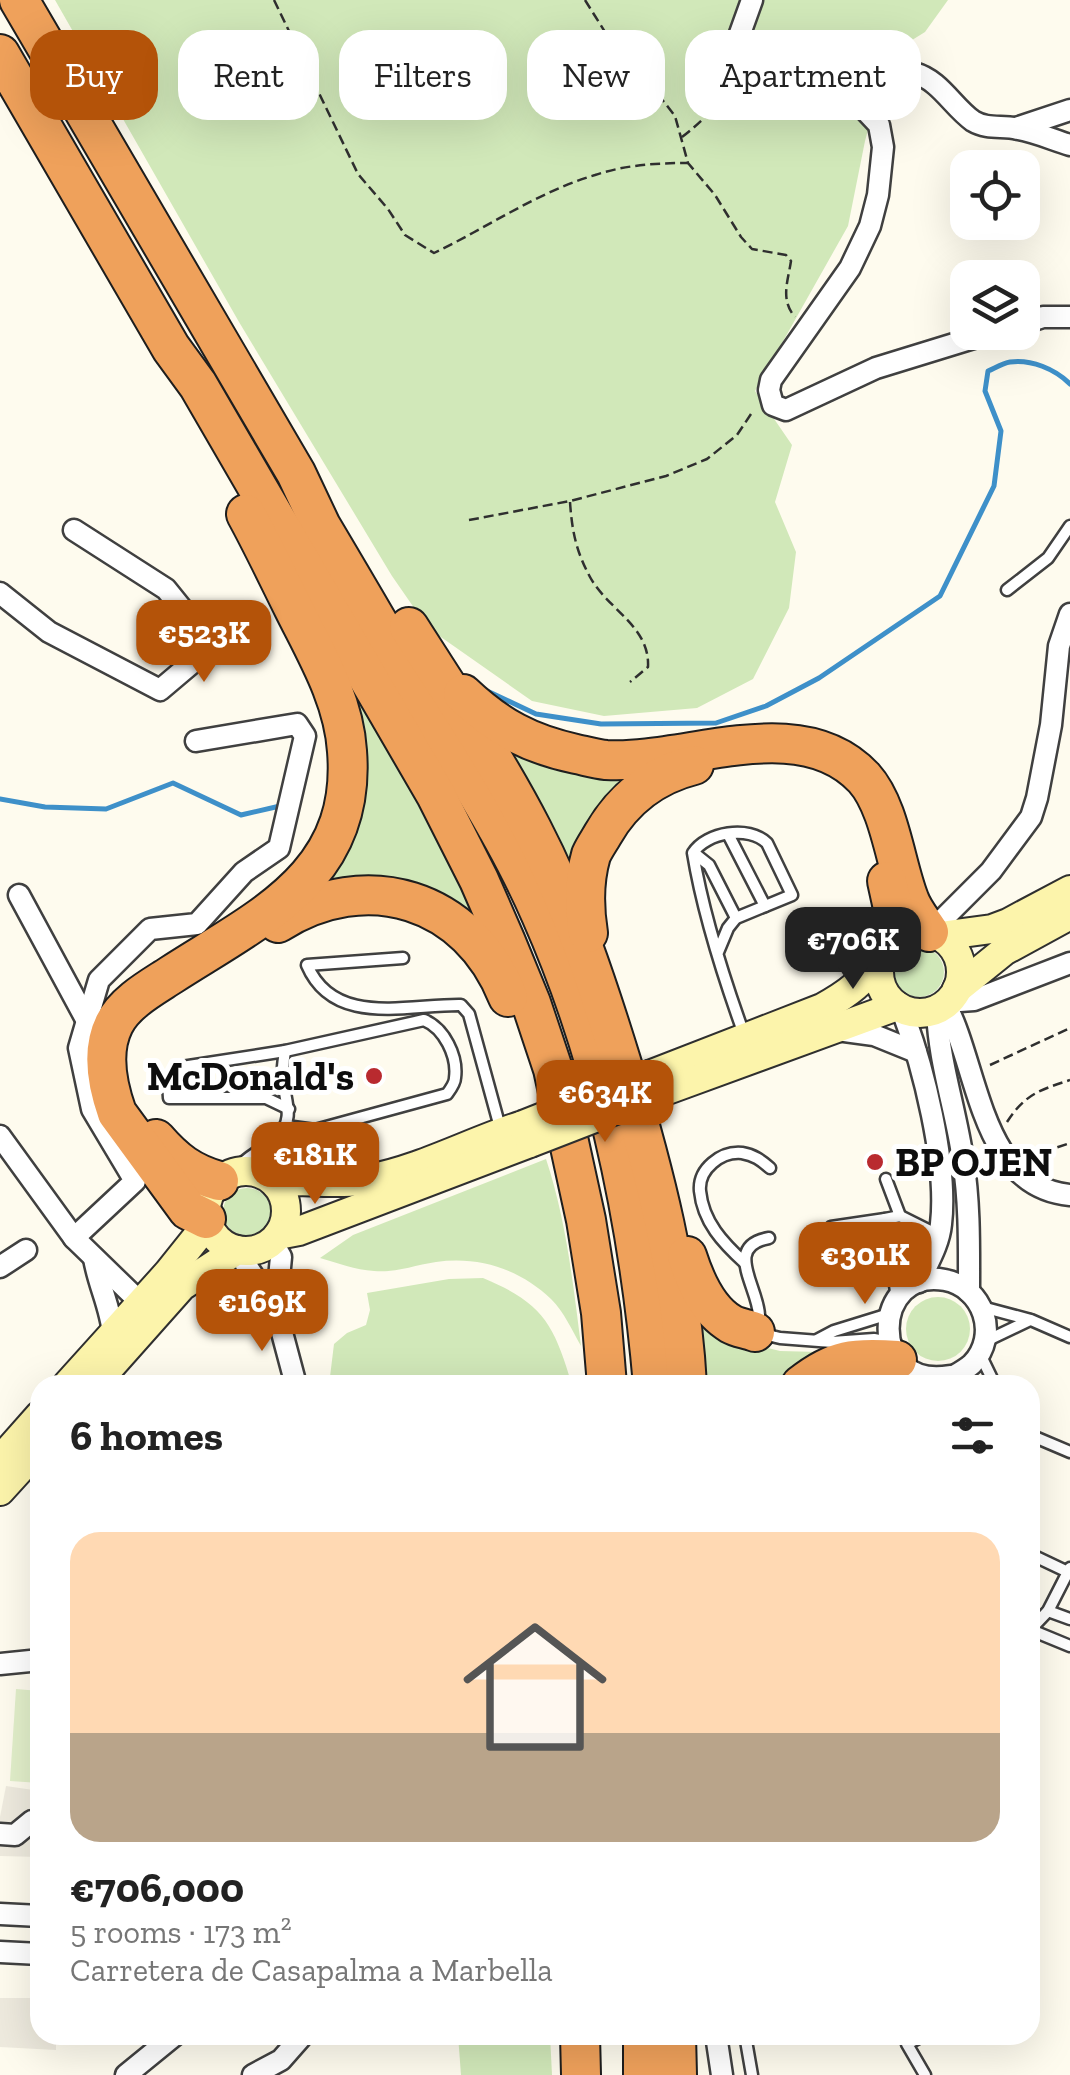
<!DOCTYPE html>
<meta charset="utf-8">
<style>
body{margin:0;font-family:"Zilla Slab",serif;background:#f2f2f2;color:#222;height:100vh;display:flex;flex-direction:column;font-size:38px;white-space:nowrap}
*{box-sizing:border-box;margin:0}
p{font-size:32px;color:#767676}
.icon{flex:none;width:55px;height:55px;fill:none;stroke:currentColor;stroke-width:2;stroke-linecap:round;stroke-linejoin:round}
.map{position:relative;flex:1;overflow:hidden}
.panel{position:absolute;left:30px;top:1375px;width:1010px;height:670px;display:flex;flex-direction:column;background:#fff;border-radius:30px;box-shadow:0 10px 40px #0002}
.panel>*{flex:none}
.top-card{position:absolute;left:30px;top:30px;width:1010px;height:90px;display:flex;gap:20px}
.controls{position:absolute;left:950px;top:150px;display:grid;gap:20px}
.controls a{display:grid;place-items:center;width:90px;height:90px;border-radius:20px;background:#fff;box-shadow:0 10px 40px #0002;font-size:50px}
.price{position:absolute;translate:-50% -85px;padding:0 22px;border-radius:20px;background:#b45309;color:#fff;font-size:32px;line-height:65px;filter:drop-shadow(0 2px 5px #0008)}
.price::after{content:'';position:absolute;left:50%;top:60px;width:30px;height:22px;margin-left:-15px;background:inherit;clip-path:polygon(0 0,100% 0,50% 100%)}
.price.current{background:#222;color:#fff}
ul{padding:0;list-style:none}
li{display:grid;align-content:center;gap:20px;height:530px;padding:0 40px}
li span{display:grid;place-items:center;height:310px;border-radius:30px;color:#555}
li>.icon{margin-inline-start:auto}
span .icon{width:180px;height:180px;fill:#fffc;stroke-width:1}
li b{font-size:42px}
h2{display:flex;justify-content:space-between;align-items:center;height:120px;padding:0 40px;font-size:42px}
.pill{padding:0 35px;border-radius:30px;background:#fff;box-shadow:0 10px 40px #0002;font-size:35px;line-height:90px}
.pill.current{background:#b45309;color:#fff}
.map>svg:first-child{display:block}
.green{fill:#d1e8b9}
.pitch{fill:#e2efca}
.plaza{fill:#eeeade}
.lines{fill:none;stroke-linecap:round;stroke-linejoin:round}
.stream{stroke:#3e90c9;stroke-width:5}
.lane-casing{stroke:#404040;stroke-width:15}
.street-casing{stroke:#404040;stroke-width:25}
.secondary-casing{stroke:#2f2f2f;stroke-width:32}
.highway-casing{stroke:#1e1e1e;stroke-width:42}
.path{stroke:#2f2f2f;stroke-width:2.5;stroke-dasharray:10 5;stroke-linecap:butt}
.lane{stroke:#fff;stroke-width:10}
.street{stroke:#fff;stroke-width:20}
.secondary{stroke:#fcf4ab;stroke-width:28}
.highway{stroke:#efa15b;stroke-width:38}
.secondary-bridge-casing{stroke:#2f2f2f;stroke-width:32;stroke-linecap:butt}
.secondary-bridge{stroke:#fcf4ab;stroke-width:28}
.poi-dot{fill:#b92a2f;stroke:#fff;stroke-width:4}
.labels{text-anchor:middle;stroke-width:10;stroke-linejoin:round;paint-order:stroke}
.poi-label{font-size:40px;font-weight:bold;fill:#0d0d0d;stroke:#fff;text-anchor:end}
</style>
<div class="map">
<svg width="1070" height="2075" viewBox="0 0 1070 2075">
<rect width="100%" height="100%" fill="#fefbee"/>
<g class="green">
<polygon points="55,0 948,0 925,32 888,55 865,141 848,226 755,391 792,445 775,502 796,552 789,608 753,679 697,708 604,716 532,701 428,628 392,576 239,322"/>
<polygon points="347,684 362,704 447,857 470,909 467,914 310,891"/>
<polygon points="498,734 650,765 573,890"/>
<circle cx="919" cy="972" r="25"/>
<path d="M546,1159c20,60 27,124 35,187 -9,-16 -17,-34 -30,-47 -31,-30 -72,-43 -115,-37 -21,3 -40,11 -62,9 -19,-1 -36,-8 -54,-13l33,-23z"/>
<circle cx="247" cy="1212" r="24"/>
<path d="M483,1278c60,25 71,46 89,107h-243l5,-41 13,-11 19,-8 4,-15 -3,-17 82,-14z"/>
<circle cx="938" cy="1329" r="32"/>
<polygon points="695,1319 739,1341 780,1351 819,1352 791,1385 699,1385"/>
<polygon points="458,2035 550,2035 552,2075 461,2075"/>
</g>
<polygon class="pitch" points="16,1689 40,1691 40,1783 10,1781"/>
<g class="plaza">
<polygon points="6,1786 40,1791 40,1857 0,1856 0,1817"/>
<polygon points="0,1998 40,1998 40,2035 56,2035 56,2050 0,2047"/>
</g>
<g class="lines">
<g class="stream">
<path d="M485,690l51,24 65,10 115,-1 50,-17 53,-28 121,-82 54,-110 7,-55 -16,-40 3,-20c7,-3 15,-8 22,-9 21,-3 45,7 60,22"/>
<polyline points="0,799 45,807 106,809 173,783 241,815 280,806"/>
</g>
<defs>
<g id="lane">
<polyline points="1007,590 1048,558 1070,526"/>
<polyline points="728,834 765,906"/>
<polyline points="694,853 709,865 736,918"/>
<path d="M718,952l10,-24 8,-10 56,-23 -25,-52c-18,-18 -61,-11 -74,10 10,61 31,126 52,184"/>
<path d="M403,958l-96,7c27,63 101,39 154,40l8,9 32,117"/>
<path d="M286,1126l29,4 132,-36c3,-4 8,-11 8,-16 3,-22 -11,-50 -31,-58l-139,31 -103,16 -14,15 1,16h97l23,11"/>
<path d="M233,1172c15,-17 29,-21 44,-35 20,-19 6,-39 6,-61 -1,-8 1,-17 2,-25"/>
<polyline points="272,1179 275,1139"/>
<polyline points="886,1179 900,1216"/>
<polyline points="831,1227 885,1219"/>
<path d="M769,1238c-46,8 -11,49 -10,77 0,6 -3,11 -4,17l25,6 52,4 42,-3 15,3"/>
<path d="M745,1263c-22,-20 -42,-41 -45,-72 -2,-22 21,-40 42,-38 12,2 19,7 28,15"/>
<polyline points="897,1298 885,1219 900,1216 938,1235"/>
<polyline points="982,1307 1031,1320 1070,1337"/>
<polyline points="817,1340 834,1331 889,1314"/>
<polyline points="986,1341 1030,1320"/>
<polyline points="980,1354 995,1385"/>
<polyline points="1030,1435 1070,1452"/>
<polyline points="1030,1554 1068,1572"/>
<polyline points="1048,1611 1070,1619"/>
<polyline points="1030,1630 1048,1611 1070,1568"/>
<polyline points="1031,1630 1070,1646"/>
<polyline points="745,2035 752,2075"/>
<polyline points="924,2035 907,2044 925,2075"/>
</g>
<g id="street">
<path d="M752,0l-14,39 3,8c36,12 72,30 111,29 21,0 41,-9 62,-3 26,7 38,33 59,48 15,9 30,4 45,8 18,3 35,11 52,16"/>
<polyline points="781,63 779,73 790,85 840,99 863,108 879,125 883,147 878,195 870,226 850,268 771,380 769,390 773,405 786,410 876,368 993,332"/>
<polyline points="1016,128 1070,110"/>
<polyline points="1022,324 1043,317 1070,317"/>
<polyline points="0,593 49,632 160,690 212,646 166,589 74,530"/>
<polyline points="19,895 87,1021"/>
<polyline points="930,932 991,871 1031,817 1037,798 1051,725 1059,646 1070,614"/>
<polyline points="952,997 960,1001 974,1000 1070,963"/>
<path d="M945,1003c34,64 35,184 125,192"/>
<path d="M901,1008c22,56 47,156 40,216 -2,21 -14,40 -22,58"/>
<path d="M937,1008c1,53 19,101 26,152 7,44 6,88 6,132"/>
<polyline points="837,1030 874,1035 916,1052"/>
<polyline points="0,1136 74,1238 141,1303"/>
<polyline points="74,1238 135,1181 92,1109 79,1048 99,980 150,929 197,924 244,872 279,848 305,736 297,724 196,741"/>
<polyline points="272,1241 281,1257 276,1310"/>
<polyline points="240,1251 246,1265 276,1310 296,1385"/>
<path d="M94,1258c4,26 17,50 19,76"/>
<polyline points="0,1267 26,1250"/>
<path d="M940,1385c10,-8 22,-12 32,-21 28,-29 11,-77 -27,-84 -73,-14 -79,111 5,96"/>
<polyline points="0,1664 40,1660"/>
<polyline points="0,1834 15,1835 32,1821"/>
<polyline points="0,1914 40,1916"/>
<polyline points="0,1952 40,1954"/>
<polyline points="716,2035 722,2075"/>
<polyline points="126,2075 175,2035"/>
<polyline points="253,2075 281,2060 303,2035"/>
</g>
<g id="secondary">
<circle cx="920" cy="972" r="41"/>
<polyline points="940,936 992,929 1008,923 1070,890"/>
<polyline points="957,989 1004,951 1070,915"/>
<path d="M652,1074l170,-66c26,-14 42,-27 60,-51"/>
<polyline points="659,1093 897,1006"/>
<circle cx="246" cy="1211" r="40"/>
<path d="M275,1183c31,-5 63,3 93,-4 54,-10 104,-38 155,-54"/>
<polyline points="278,1235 299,1231 530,1143"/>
<polyline points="67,1385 168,1273 208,1223"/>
<polyline points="94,1385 182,1286 237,1250"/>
<polyline points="0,1460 40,1415"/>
<polyline points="0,1491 40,1447"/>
</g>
<g id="highway">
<path d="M19,0l277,473 25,53c44,74 87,148 130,223 32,54 65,108 90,166 66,149 98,309 112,470"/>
<polyline points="0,54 171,348 198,385 436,795 479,880 506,942 531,1003 553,1069 586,1220 601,1313 607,1385"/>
<path d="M409,627c42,66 87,132 123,202 39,75 65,154 90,235 32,107 59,209 65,321"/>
<path d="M463,694c35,33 66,50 113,60 10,2 20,5 30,6 80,5 194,-51 258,18 26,29 31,85 45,121 4,12 13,22 20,33"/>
<polyline points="887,881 896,922 895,939"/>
<path d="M278,923c88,-56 191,-25 230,74"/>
<path d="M588,933c-4,-25 -4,-54 3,-78 3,-7 8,-14 12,-21 20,-35 51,-59 91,-69"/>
<path d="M156,1139c19,22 35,34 63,42"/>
<path d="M206,1219l-18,-9 -71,-97c-10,-28 -17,-61 -3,-89 11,-22 37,-36 57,-49 90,-58 186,-99 176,-224 -3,-51 -31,-98 -53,-142 -16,-32 -31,-64 -48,-95"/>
<path d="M687,1256c8,25 20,54 44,68 7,4 17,5 24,8"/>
<path d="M801,1385c34,-27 54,-28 96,-25"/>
<polyline points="580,2035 581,2075"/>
<polyline points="676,2035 677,2075"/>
<polyline points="643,2075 643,2035"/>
</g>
</defs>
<use href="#lane" class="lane-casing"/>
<use href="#street" class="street-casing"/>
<use href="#secondary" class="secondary-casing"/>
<use href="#highway" class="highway-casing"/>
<g class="path">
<path d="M274,0l84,174 30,35 17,26 29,18c54,-26 104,-61 161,-78 30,-10 61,-12 93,-12"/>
<path d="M585,0l35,56 23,19 32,41 13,47 27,32 26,42 11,12 34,6 5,6c-3,20 -11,39 4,56"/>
<path d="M682,137c25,-19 44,-41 61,-68"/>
<path d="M570,502c2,29 6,49 20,75 18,33 60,49 58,90l-18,15"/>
<polyline points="469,520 570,501 666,476 707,459 737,435 753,411"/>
<polyline points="990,1065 1070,1028"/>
<path d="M1007,1122c18,-28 33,-32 63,-42"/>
<polyline points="1029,1157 1070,1143"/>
</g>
<use href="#lane" class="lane"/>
<use href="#street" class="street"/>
<use href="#secondary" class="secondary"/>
<use href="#highway" class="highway"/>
<defs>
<g id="secondary-bridge">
<polyline points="523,1125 652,1074"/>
<polyline points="530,1143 659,1093"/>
</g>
</defs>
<use href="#secondary-bridge" class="secondary-bridge-casing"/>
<use href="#secondary-bridge" class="secondary-bridge"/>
</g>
<g class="poi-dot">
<circle cx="374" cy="1076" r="10"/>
<circle cx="875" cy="1162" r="10"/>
</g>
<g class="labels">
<g class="poi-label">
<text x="354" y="1090">McDonald's</text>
<text x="895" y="1176" text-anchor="start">BP OJEN</text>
</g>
</g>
</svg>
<div class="controls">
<a><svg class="icon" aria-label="locate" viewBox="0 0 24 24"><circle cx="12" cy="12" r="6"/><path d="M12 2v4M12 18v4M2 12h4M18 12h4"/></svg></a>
<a><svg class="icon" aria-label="layers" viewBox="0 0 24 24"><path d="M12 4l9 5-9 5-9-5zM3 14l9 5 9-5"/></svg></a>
</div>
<b class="price" style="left:204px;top:685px">€523K</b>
<b class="price current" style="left:853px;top:992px">€706K</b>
<b class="price" style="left:605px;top:1145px">€634K</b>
<b class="price" style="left:315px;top:1207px">€181K</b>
<b class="price" style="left:865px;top:1307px">€301K</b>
<b class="price" style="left:262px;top:1354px">€169K</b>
<div class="top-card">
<a class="pill current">Buy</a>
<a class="pill">Rent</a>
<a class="pill">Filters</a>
<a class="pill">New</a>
<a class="pill">Apartment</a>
</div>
<section class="panel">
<h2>6 homes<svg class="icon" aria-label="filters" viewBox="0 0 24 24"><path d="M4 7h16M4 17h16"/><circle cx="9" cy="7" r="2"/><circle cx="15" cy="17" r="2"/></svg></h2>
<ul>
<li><span style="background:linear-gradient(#ffd9b3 65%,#b9a48a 0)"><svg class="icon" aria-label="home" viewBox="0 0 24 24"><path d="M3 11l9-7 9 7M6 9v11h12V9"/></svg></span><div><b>€706,000</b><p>5 rooms · 173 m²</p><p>Carretera de Casapalma a Marbella</p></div></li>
</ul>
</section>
</div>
